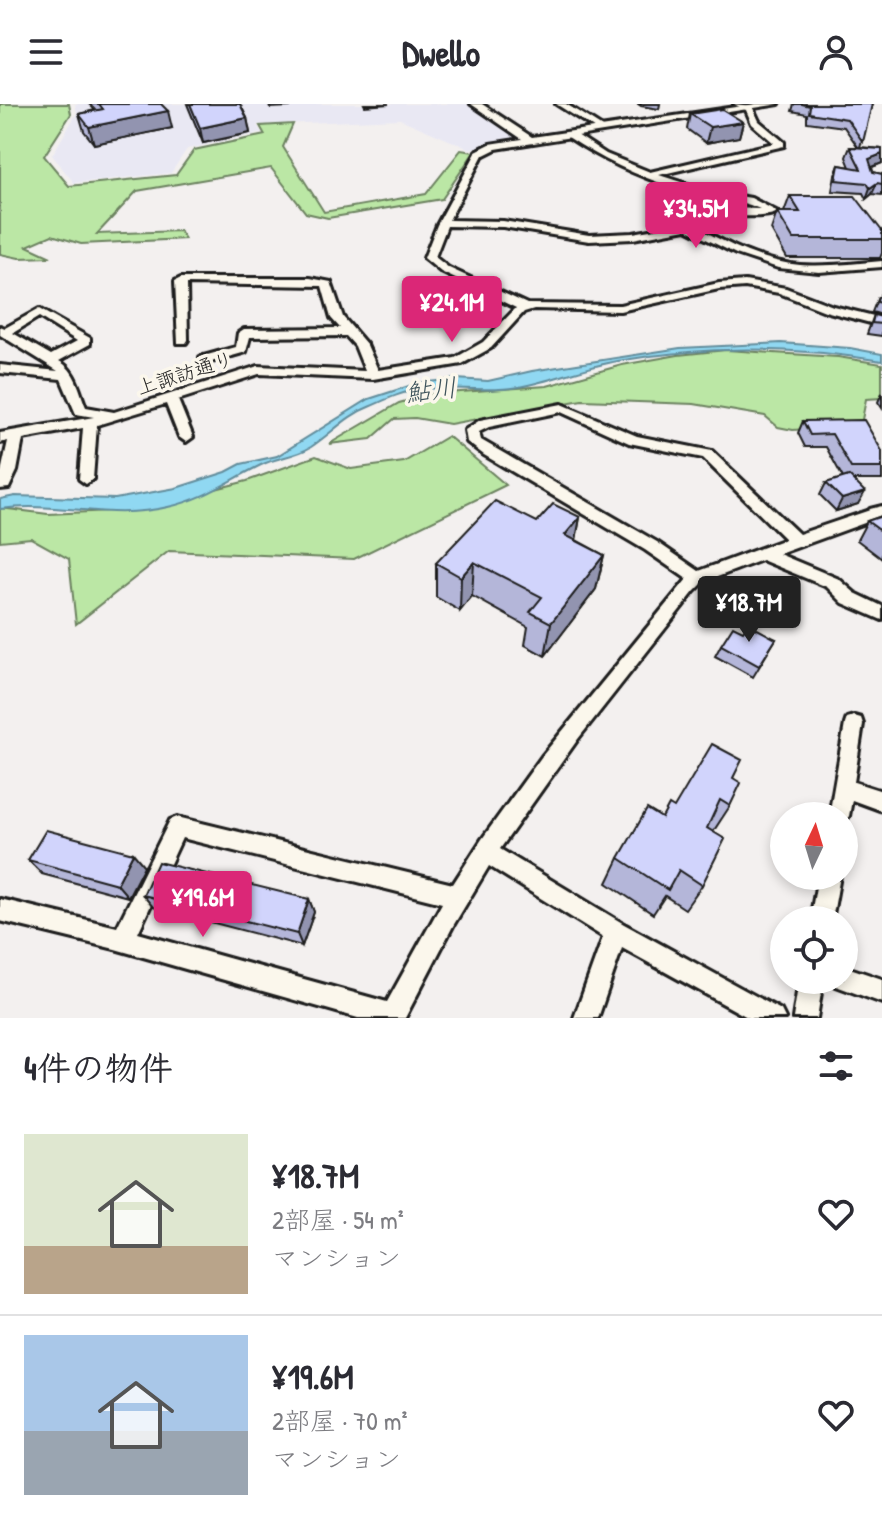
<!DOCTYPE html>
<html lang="ja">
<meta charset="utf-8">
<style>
body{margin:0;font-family:"Patrick Hand","Klee One",sans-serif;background:#f7f7f7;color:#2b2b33;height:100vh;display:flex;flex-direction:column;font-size:30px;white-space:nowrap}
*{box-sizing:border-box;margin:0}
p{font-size:26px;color:#7c7c81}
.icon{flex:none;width:44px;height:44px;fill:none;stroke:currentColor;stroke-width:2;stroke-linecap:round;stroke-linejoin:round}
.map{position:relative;height:914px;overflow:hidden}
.details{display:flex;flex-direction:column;background:#fff;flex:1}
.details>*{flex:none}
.needle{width:52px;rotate:4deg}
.controls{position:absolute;left:770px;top:698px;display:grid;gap:16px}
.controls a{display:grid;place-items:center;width:88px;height:88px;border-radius:50%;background:#fff;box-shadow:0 4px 12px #0003;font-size:40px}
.price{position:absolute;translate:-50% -68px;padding:0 18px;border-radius:8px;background:#db2777;color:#fff;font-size:26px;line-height:52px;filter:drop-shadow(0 2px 4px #0008)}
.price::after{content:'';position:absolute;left:50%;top:48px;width:24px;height:18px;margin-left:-12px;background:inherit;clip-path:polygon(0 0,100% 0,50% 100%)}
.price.current{background:#222;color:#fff}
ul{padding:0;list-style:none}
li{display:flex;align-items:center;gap:24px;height:200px;padding:0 24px}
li+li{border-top:2px solid #e1e1e2}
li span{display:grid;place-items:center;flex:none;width:224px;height:160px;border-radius:0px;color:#555}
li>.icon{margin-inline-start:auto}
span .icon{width:96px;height:96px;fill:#fffc;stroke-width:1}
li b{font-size:34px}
h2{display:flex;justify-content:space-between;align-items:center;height:96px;padding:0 24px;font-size:34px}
header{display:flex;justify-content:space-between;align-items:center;height:104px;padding:0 24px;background:#fff;font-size:36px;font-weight:800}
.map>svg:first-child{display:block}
.built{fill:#e9e8f3}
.green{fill:#bbe7a5;stroke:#6c8260;stroke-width:2}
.water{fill:#90d8f2;stroke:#628d9c;stroke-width:2}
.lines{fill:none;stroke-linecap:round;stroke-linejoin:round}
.minor-casing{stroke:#1c1c1c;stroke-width:6}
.tertiary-casing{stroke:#1c1c1c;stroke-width:6}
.minor{fill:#fbf7ec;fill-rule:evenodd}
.tertiary{fill:#fbf7ec;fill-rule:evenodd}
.wall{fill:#b4b6d9;stroke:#1c1c1c;stroke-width:2}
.shaded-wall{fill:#9294b0;stroke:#1c1c1c;stroke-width:2}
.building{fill:#d1d4fc;stroke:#1c1c1c;stroke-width:2}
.labels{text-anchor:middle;stroke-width:7;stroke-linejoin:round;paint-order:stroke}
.far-street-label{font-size:20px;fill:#1c1c1c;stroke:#fbf7ec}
.water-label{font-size:26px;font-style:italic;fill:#3f545c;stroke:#fbf7ec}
</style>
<header><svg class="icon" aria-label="menu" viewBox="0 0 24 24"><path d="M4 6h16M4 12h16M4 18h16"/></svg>Dwello<svg class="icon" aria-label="person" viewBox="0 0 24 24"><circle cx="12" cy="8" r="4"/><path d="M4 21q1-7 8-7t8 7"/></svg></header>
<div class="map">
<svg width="882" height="914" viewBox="0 0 882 914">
<rect width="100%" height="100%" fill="#f3f0ef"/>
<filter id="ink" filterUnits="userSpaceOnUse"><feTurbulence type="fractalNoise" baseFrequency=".0125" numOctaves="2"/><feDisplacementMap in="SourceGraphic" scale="16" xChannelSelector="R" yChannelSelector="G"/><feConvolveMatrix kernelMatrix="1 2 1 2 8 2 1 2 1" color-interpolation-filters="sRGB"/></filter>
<g filter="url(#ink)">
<polygon class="built" points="75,0 469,0 521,35 470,45 400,15 257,21 262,29 187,45 171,69 74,79 52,51 77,9"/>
<g class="green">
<polygon points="0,0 69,0 71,10 44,52 69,82 176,71 194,46 265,31 260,22 293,20 283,43 324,108 426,90 461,46 474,48 442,95 328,114 306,109 271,64 137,87 97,130 180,127 185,135 81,140 52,131 27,142 51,153 19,154 0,150"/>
<polygon points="726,246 838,253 882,260 882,294 866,295 861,321 793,326 778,323 765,312 694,300 582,296 450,320 415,314 394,315 371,335 329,340 399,299 431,290 547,282 622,261 678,251"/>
<polygon points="448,332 506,381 354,455 169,447 76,520 69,455 31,434 0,437 0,404 48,410 132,406 247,377 316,352 351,365 404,358"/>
</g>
<path class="water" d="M781,239l69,5 32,6v7c-88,-15 -176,-16 -264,0 -34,6 -66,20 -99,26 -33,6 -64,-1 -97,2 -18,2 -35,10 -51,17 -24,9 -39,27 -60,41 -16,10 -34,10 -50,18 -35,17 -54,33 -93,42 -58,14 -111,-6 -168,2v-10l15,-3 100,3 61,-11 50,-16 15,-8 36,-8 92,-57 49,-16 38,-4 32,2 44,-10 148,-23z"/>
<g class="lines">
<defs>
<g id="minor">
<polygon points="556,0 566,0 607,26 600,28"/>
<path d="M734,0l18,2 7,15 25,21v4l-125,29 50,16 42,7 27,14c-20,11 -77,-3 -105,1 39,23 81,48 127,52 28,2 55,-2 82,-4v6l-63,5 -41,-4 -42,-14 -50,-25 -53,10 -44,2 -86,-14 -56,-1 -12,31 14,11 78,36 93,1 99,-22 26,-2 41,7 47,18 49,12v8l-57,-15 -46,-18 -34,-6 -26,2 -99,22 -86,-2 -10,3 -33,36 -29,16 -89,15 -114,-5 -81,26 15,37 -7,5 -7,-5 -13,-33 -69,21 -4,54 -7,5 -7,-5 4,-51 -60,11 -6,32 -8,17 -9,1v-12l8,-36 -8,2v-10l94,-16 -18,-3 -15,-35 -61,-6v-8l58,6 -58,-36v-9l5,2 34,-19 51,29v6l-31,17c17,9 20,29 27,46l28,5 144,-46 107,5 -10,-25 -9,-10 -96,1 -4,15 -42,12 -4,-1v-6l36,-10 2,-14 6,-4 96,-1 -9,-10 -9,-32 -135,-2 1,56 -2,3h-8l-3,-62 6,-3h129l21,4 12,35 24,28 11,25 77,-12 28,-16 33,-34 -75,-36 -17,-14 13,-33 40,-74 7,2 -35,67 54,1 86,14 44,-2 45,-8 -16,-11c15,-18 74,-4 98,-5 -26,-12 -57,-12 -85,-21 -38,-12 -74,-29 -107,-51v-4h6l32,21 44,18 124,-29 -22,-19 -6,-14zM39,213l38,24 -26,14 -38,-22z"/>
<path d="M562,300l75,32 75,15 87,83 77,-26 6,2 -1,7 -102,37 60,25 16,14 27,13v14l-39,-17 -16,-16 -65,-27 -58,22 -10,10 -116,147 -78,110 124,75 157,86 4,8h-36l-127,-70 -24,70h-24l29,-81 -114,-71 -36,60 -48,92h-47l-243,-69 -115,-28v-22l117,28 53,-107 7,-3 276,67 29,-45 60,-83 145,-177 -42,-29 -161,-95 -17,-13 -2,-12 15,-10zM561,308l68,31 74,15 82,81 -86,32 -42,-29 -176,-102 -2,-8 10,-5zM182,734l260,65 -55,99 -249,-69z"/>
<polygon points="854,612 861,614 863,620 854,678 882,687 882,707 852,696 849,712 844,720 844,712 829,712 845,620 847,614"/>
<polygon points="818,772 840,772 832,816 810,816"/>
<polygon points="844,862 882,875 882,899 836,882 833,876 844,876"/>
<polygon points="799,876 823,876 817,914 793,914"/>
</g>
<g id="tertiary">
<polygon points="471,0 482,0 532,33 756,0 779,0 496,45 484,51 476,51 476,47 490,40 522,35"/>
<polygon points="882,402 882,414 870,413 867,409 870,405"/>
</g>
</defs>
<use href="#minor" class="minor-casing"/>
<use href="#tertiary" class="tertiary-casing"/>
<use href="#minor" class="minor"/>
<use href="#tertiary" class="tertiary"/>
</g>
<g class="wall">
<polygon points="89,0 161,0 172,24 94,40 84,27 79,10 95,6"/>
<polygon points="187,0 240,0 247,14 250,29 203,39"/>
<polygon points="269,0 290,0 290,3 270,4"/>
<polygon points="364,0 389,0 365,2"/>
<polygon points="638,0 660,0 659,5 641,2"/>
<polygon points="794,0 872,0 860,43 882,45 882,59 872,63 873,68 882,70 882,91 872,90 866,95 863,89 832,87 835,71 839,61 850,63 846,53 850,43 858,43 844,23 807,18 807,10 792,7"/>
<polygon points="690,10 743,18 739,33 706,39 687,25"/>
<polygon points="790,92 882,127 882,149 880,154 787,154 771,126 777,108 784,108"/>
<polygon points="882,186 882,211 872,208 878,193 881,193 880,191"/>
<polygon points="874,211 882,213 882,232 867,230"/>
<polygon points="882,289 882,304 878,298"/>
<polygon points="803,317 882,347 882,376 853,376 858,400 836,407 820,391 826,379 843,374 826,343 805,343 798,329"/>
<polygon points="882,412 882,455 857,436 867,417"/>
<polygon points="580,413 576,436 604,451 596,485 545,552 525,541 528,523 472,492 460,507 436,493 436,459 537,418"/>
<polygon points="743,527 776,535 753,573 715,552 721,541"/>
<polygon points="733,674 730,702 713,728 702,781 685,805 665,792 653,810 607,779 619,754 662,714 674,704"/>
<polygon points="28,756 144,762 128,793 42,770"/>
<polygon points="143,791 309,795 314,808 302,842 153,803"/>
</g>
<g class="shaded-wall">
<polygon points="168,7 172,24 94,40 89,23"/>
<polygon points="247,14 250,29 203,39 200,24"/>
<polygon points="743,18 739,33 706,39 710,23"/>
<polygon points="882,50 882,59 865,66 869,55"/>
<polygon points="877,79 872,90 866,95 870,84"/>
<polygon points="865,388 858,400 836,407 842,395"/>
<polygon points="580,413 574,447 565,431"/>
<polygon points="604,451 596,485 545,552 551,519"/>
<polygon points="474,458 472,492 460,507 461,473"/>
<polygon points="133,749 144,762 128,793 117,780"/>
<polygon points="309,795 314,808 302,842 297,830"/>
</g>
<g class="building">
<polygon points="99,0 161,0 168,7 89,23 79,10 103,5"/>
<polygon points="190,0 240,0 247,14 200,24"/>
<polygon points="802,0 872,0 863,38 847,15 809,9 810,2"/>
<polygon points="722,5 743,18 710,23 690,10"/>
<polygon points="850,43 882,45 882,50 869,55 873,68 882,70 882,80 877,79 870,84 867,79 836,76 839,61 861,65"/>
<polygon points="790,92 855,92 882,127 882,135 793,135 777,108 800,108"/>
<polygon points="878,193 882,193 882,199 877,198"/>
<polygon points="874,211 882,213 882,220 872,219"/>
<polygon points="864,316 882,347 882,364 851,364 832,330 810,331 803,317"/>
<polygon points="849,372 865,388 842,395 826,379"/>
<polygon points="495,397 537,418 553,400 580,413 565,431 604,451 551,519 530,508 542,493 474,458 461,473 436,459"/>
<polygon points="882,412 882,428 867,417"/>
<polygon points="748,520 776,535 759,562 721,541 733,522 743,527"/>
<polygon points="712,640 742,656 733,674 741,679 730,702 720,696 707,724 725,735 702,781 679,766 668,786 619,754 647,705 662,714 669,701 674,704"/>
<polygon points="46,726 133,749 117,780 28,756"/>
<polygon points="158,758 309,795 297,830 143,791"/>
</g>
</g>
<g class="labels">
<g class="far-street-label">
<text transform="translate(185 269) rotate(-18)" y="7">上諏訪通り</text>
</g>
<g class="water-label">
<text transform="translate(431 286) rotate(-7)" y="9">鮎川</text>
</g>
</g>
</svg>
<div class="controls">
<a><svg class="needle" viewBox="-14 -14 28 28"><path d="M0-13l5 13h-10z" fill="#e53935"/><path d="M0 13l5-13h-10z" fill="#7c7c81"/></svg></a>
<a><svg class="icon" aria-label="locate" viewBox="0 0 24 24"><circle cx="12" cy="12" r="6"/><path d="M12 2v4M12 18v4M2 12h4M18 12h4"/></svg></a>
</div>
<b class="price" style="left:696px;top:146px">¥34.5M</b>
<b class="price" style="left:452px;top:240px">¥24.1M</b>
<b class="price current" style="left:749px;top:540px">¥18.7M</b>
<b class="price" style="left:203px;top:835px">¥19.6M</b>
</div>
<section class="details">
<h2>4件の物件<svg class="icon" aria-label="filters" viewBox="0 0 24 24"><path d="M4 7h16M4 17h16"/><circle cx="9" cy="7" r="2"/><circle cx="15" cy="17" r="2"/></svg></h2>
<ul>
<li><span style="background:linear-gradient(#dfe7d0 70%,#b9a48a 0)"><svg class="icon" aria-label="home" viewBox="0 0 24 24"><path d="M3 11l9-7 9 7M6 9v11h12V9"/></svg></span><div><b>¥18.7M</b><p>2部屋 · 54 m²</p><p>マンション</p></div><svg class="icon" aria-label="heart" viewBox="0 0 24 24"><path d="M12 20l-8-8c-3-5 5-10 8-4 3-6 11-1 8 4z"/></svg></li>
<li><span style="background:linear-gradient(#a9c7e8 60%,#9aa5b1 0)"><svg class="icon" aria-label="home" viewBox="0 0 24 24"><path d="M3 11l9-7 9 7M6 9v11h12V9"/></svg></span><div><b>¥19.6M</b><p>2部屋 · 70 m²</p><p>マンション</p></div><svg class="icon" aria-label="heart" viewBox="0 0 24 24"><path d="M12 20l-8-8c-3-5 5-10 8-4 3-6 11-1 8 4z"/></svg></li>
</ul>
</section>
